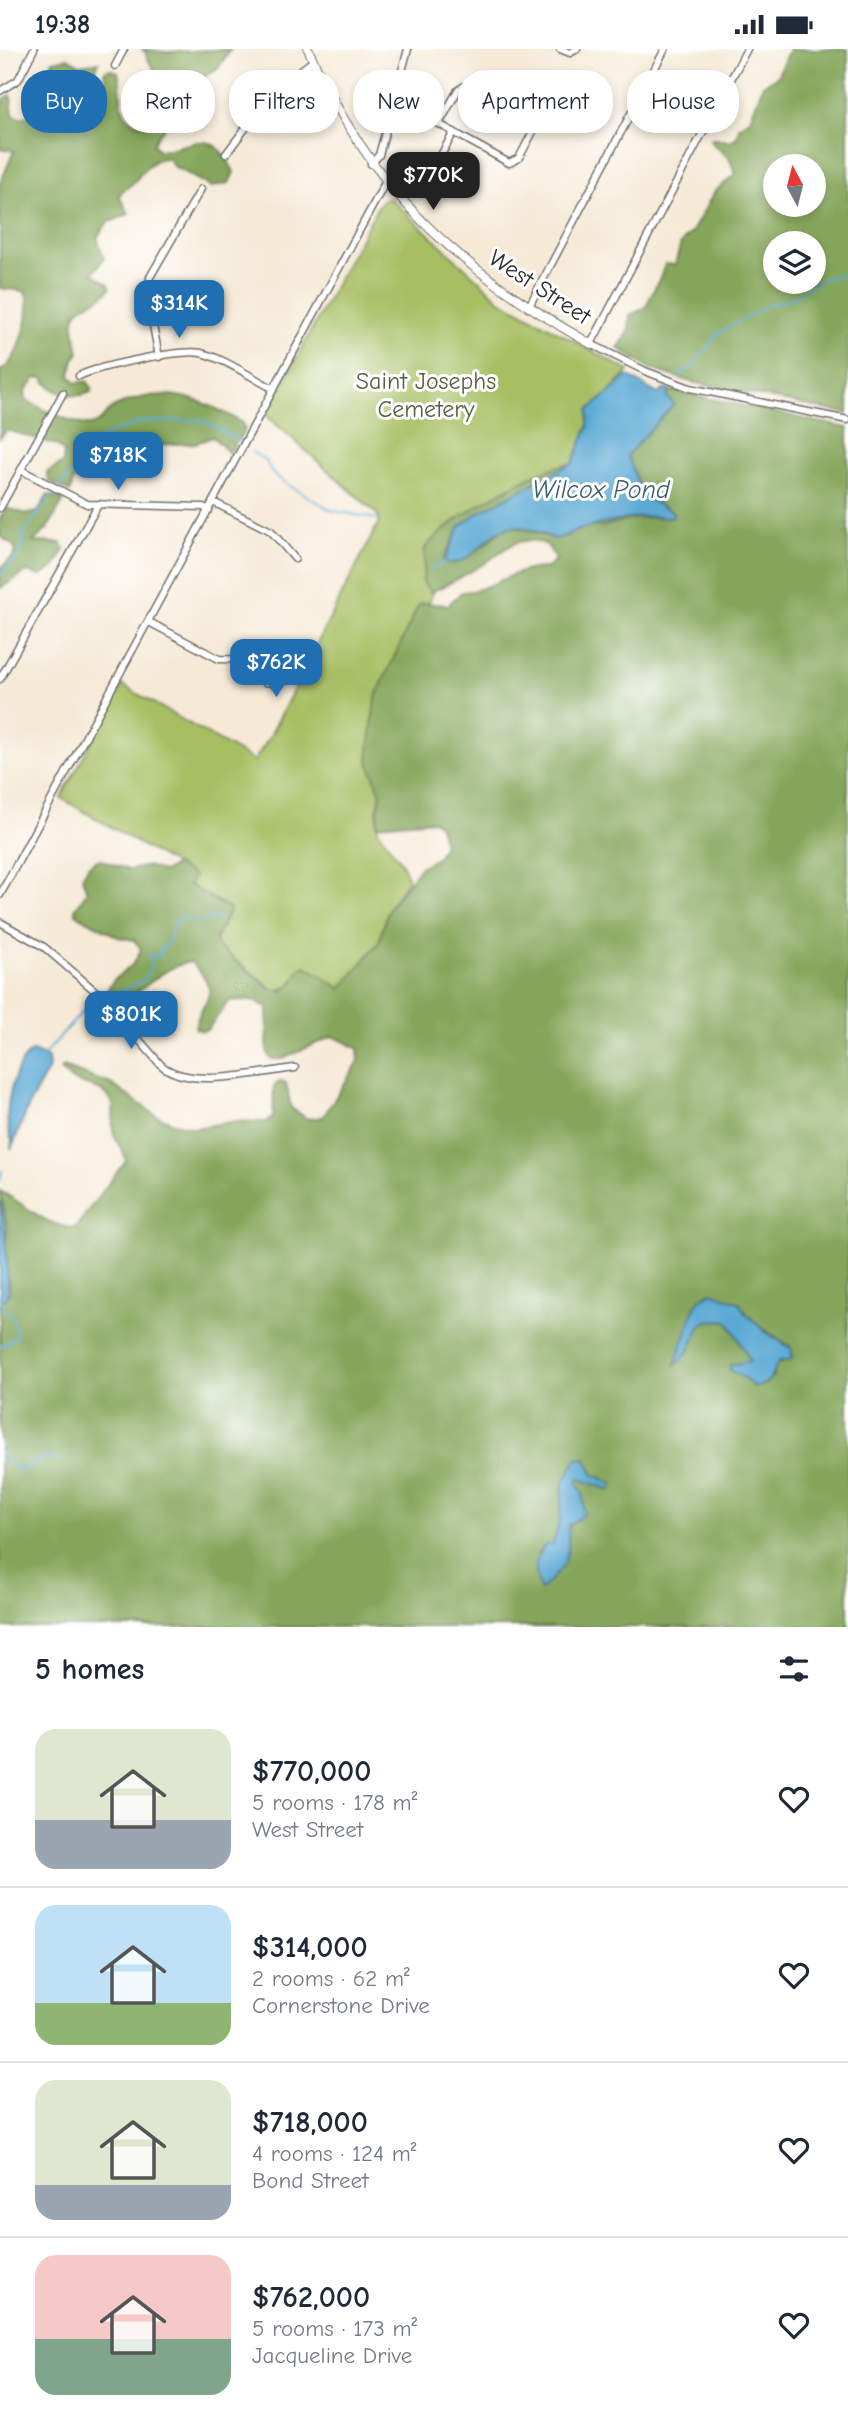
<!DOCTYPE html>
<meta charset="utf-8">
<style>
body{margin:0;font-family:"Comic Neue",sans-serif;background:#f2f2f3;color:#1f2937;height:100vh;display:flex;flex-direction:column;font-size:26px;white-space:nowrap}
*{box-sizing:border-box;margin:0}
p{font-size:23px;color:#747a83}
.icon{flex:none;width:38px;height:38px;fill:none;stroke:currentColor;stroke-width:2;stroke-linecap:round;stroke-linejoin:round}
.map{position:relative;height:1578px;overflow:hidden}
.details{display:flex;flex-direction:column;background:#fff;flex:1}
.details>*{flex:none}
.guide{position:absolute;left:21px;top:21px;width:807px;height:63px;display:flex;gap:14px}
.needle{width:46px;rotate:353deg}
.fabs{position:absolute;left:763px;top:105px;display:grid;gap:14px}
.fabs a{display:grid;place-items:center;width:63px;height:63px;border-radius:50%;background:#fff;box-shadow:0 4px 10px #0003;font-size:35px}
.price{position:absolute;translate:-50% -60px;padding:0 16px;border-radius:14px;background:#1f6fb2;color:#fff;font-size:23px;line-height:46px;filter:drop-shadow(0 2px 4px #0008)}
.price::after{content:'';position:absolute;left:50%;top:42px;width:21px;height:16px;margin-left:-10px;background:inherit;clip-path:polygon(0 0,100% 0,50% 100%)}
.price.selected{background:#222;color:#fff}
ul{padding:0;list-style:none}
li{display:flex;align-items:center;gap:21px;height:175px;padding:0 35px}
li+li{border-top:2px solid #e0e1e3}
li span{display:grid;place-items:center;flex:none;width:196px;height:140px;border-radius:21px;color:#555}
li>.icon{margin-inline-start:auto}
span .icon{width:84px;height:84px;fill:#fffc;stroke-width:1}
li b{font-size:30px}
h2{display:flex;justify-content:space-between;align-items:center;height:84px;padding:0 35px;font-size:30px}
.tag{padding:0 24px;border-radius:28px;background:#fff;box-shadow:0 4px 10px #0003;font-size:24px;line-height:63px}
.tag.selected{background:#1f6fb2;color:#fff}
.status{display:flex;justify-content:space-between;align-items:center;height:49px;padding:0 35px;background:#fff;direction:ltr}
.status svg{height:19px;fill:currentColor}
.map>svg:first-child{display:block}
.green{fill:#a7bf64;stroke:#697548;stroke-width:2}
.forest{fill:#85a65a;stroke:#586842;stroke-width:2;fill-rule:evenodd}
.water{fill:#5aa9d4;stroke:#426a80;stroke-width:2}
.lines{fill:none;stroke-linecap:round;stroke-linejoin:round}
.stream{stroke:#5aa9d4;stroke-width:2}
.minor-casing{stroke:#726e67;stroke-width:9}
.tertiary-casing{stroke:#726e67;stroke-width:10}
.minor{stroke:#fff;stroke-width:6}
.tertiary{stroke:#fff;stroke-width:8}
.labels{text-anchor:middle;stroke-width:6;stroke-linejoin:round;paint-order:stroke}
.street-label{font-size:24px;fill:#2b2b2b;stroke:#fff}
.park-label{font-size:24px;fill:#565f3f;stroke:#fff}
.water-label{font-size:26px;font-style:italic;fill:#3e5d6f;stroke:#fff}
</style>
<div class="status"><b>19:38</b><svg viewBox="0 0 49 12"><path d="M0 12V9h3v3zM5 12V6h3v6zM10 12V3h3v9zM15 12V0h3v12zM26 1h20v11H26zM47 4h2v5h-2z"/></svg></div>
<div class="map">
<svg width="848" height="1578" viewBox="0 0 848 1578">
<rect width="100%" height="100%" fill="#fff"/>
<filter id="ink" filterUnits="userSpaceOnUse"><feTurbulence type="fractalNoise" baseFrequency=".0143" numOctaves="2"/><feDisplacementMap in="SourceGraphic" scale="14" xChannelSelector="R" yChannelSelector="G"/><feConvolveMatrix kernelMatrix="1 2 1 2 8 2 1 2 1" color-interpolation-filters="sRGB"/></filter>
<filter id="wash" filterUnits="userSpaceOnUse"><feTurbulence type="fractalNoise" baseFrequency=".00686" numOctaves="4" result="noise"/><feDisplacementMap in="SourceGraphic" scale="28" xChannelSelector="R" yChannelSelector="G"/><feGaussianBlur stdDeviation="1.57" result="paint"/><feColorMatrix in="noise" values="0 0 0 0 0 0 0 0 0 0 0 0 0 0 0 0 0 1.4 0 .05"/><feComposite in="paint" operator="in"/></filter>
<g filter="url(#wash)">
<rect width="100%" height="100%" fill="#f6ead7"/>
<polygon class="green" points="391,150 500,251 629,322 604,350 589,361 588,378 573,414 481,462 438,530 421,576 377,761 378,781 403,816 408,831 389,859 379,893 341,940 306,917 290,936 276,943 216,896 215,891 230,860 189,836 194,827 61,749 122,636 254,712 270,687 378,475 379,467 266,366 378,157 383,151"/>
<g class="forest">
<path d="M141,0l26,3 64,-3 -13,19 -12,7 -10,20 -10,1c-10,10 -10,13 -16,24 -5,10 -13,13 -17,24l6,7c39,-6 51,-26 75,21l-5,11 -18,4 -38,-21 -5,-8c-22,-2 -28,25 -45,32l-4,6 10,18 -22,9 -10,15 7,20 -11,15 16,11 1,4c-9,15 -35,15 -36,32 -1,11 4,23 5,33l-5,6 -4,17 6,7 11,-2 5,7 -1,4c-18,8 -38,2 -48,-14h-7l-11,13 1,9c12,7 51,26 64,25 12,-1 15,-13 25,-18 48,-23 84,-10 126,15l4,8 -16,23 -16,-16 -17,6 -41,2 -7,21 -5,4 -6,-5 -2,-11 -23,-5 -31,19 -6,8 -5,16 -21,-11 -2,-9 16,-9 1,-11 -7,-7 -50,-15 -7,8v-67c18,-7 36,-64 24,-80l-24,-3v-104l14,-33 -14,-3v-37l4,-12 7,-4 2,19 7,4 13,-3v-12l21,-30 -2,-12 16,-3 12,7 19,-3 -13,28 10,8h9l3,-4 -4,-22 5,-3 9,3c7,24 -6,50 30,53l8,-6 9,-21 -6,-21 -12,-19 -2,-7z"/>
<path d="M789,0h59v365l-157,-32 -42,-14 -31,-20 11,-16 1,-17 16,-7c5,-17 15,-27 19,-44l10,1 6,-22 11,-11 23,-41 21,-17 -7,-16 -17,-15 -1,-5 17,3 8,-3 3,-11 11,-8 13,-34 14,-8zM814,117v39h-39v-39zM814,194v39h-39v-39z"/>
<path d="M669,341l179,38v1199h-848v-327l6,-1 4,-8 -5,-32 2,-33 -7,-35c24,12 47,37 75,37l51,-68c-2,-11 -11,-18 -13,-29 -2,-13 5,-26 -6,-36 -15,-13 -33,-7 -47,-26l3,-2 48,17 46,32 17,7 20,5 43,-7 30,1 6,-5 1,-31 7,-5 5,2 5,25 17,11 15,-2 36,-56 -1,-13 -25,-12 -51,23h-11l-4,-8 1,-44 -17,-7 -22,1 -21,28 -5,2 -8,-3c4,-29 32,-30 -4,-66 -31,4 -47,32 -75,42l-9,-13c8,-19 26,-18 34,-42l-7,-9 -16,-3 -42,-23 -1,-5 12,-17 -5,-15 7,-12 10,-6 30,11 19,-4 15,6 12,-7 19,11 -5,9 41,24 -15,30 1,6 53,43 14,3 11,-10 7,-13 5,-2 35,23 38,-47 10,-34 31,-41 17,-9 7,-14 -5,-19 -6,-5 -56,5 4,-31 -13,-34 6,-52 3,-14 41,-88 3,-3 27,2 14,-13c31,-1 51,-25 85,-24l9,-9 -9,-14c-25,-12 -40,2 -59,16 -10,7 -48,28 -58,31l-7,-10 2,-34c27,-31 107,-79 148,-85l-97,51 -16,13 -17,33 31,-7 29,-24 8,-3 42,12 14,-2 14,-8 23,-2 32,-8 34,-1 3,-5 -22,-11 -13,-17 -11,-29 47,-51 -7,-7zM708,1244l31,9c12,22 31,31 51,44l3,11 -17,7 -3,13c-19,1 -31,4 -43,-12l21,-3 -23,-41 -19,-2 -12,9 -7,20 -12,13 17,-55zM585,1409l9,17 18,9 -2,6 -31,-12 -2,5 6,11 -15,36 -32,43 2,-20 15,-8 7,-25 3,-36z"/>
<polygon points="48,446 64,451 47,480 33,493 61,494 65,500 54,518 41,527 27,523 0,539 0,520 15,506 15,498 0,487 0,469 6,459 27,465 38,463"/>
</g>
<g class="water">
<path d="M628,327l30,18 7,-5 4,1 -2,7 7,7 -47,51 11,29 13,17 22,11v4c-9,2 -22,0 -32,1 -25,3 -63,11 -84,22 -15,-4 -32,-15 -48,-12 -24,4 -37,43 -65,35l16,-35 16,-13 97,-51 15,-36 1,-17z"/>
<path d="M33,1002l15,7 1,10 -19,35 -19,46 1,-9c-12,-18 1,-81 21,-89z"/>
<path d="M0,1153c5,9 10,90 6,97l-6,1z"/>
<path d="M712,1243l27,10 5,10 22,20 26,17 -1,11 -12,1c-7,11 -9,28 -26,25l-7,-7 -16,-9v-5l21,-4 -23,-40c-34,-4 -25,6 -39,29 -3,5 -11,13 -14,15l20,-59 6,-8z"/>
<path d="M585,1409l9,17 19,9 -3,6 -31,-11 -2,4 6,11 1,20 -16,12c3,33 -3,42 -28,64 -5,-19 -8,-31 6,-46l7,1 7,-25 3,-36 14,-25z"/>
</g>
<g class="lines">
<g class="stream">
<polyline points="679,327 693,317 718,285 733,276 770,255 791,250 825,229 848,225"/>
<polyline points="252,403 266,412 271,423 285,434 331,461 377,470"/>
<polyline points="60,437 82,414 99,390 139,373 202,371 240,392"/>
<polyline points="431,521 445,512"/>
<polyline points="0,526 20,506 25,482 53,445"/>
<polyline points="112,946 144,931 151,917 149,906 160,908 160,901 169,893 175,873 182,870 196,873 221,869"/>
<polyline points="45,1005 91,953"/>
<polyline points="0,1132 2,1122"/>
<polyline points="0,1297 17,1288 12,1266 4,1261 1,1251"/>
<polyline points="0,1393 0,1397"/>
<polyline points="0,1403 5,1413 21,1421 48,1408 61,1412"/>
</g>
</g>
</g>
<g filter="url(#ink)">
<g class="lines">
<defs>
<g id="minor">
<polyline points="560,0 570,4 577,0"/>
<polyline points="747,0 591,295 645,322 690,339 848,371"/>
<polyline points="115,17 124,0"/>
<polyline points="0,42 18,31 34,0"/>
<polyline points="393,59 439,75 509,114 519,109 536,77 528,67 466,36 458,41 439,75"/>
<polyline points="226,105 275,40 313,12"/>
<polyline points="371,115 379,106 408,0"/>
<polyline points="428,129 454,83"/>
<polyline points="528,259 665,0"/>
<polyline points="159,308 148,250 150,228 201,140"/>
<path d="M79,327c20,-10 101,-27 122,-23 25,6 51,25 73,36"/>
<polyline points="21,421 87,455 203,458 209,461"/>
<polyline points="213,453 271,482 295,510"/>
<polyline points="0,459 63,344"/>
<polyline points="149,573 219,610 252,611"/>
<polygon points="265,609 277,610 285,616 285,627 279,635 265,633 252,611"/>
<polyline points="0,630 98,456"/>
<polyline points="0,846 385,134"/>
<path d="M0,873l44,25 57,49 60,69c29,25 98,7 134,3"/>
</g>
<path id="tertiary" d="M308,0c64,144 148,218 283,295"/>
</defs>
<use href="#minor" class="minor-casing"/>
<use href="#tertiary" class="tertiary-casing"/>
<use href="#minor" class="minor"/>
<use href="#tertiary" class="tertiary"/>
</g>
</g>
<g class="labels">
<g class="street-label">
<text transform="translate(540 238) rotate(33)" y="8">West Street</text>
</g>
<g class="park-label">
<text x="426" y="340">Saint Josephs<tspan x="426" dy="28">Cemetery</tspan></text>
</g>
<g class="water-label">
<text x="601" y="449">Wilcox Pond</text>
</g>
</g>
</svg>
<div class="fabs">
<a><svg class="needle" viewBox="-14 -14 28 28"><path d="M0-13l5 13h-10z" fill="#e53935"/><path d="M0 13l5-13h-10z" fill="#747a83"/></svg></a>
<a><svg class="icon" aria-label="layers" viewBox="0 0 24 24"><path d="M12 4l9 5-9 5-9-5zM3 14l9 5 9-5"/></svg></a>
</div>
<b class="price selected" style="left:433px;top:163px">$770K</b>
<b class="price" style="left:179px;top:291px">$314K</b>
<b class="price" style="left:118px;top:443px">$718K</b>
<b class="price" style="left:276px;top:650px">$762K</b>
<b class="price" style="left:131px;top:1002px">$801K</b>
<div class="guide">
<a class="tag selected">Buy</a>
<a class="tag">Rent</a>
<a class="tag">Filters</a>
<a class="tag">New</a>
<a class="tag">Apartment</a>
<a class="tag">House</a>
</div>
</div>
<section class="details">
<h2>5 homes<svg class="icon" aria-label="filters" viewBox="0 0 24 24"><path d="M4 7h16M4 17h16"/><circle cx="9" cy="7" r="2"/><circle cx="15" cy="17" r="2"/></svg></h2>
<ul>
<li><span style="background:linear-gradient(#dfe7d0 65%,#9aa5b1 0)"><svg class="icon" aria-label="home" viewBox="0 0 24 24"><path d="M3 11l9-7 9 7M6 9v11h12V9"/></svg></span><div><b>$770,000</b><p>5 rooms · 178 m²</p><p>West Street</p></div><svg class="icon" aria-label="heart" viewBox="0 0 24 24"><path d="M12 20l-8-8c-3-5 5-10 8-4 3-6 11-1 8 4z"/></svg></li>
<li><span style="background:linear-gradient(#bfe0f5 70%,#8fb573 0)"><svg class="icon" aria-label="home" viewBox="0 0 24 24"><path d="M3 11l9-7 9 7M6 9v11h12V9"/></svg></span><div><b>$314,000</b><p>2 rooms · 62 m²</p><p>Cornerstone Drive</p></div><svg class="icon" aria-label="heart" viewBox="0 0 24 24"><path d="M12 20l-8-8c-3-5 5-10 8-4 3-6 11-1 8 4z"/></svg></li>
<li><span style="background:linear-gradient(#dfe7d0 75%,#9aa5b1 0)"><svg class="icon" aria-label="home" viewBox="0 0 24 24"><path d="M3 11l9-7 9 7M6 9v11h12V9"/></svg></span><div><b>$718,000</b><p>4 rooms · 124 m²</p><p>Bond Street</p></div><svg class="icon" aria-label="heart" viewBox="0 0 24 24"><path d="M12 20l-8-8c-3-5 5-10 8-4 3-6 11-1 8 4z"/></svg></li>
<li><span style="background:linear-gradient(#f6c9c9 60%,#7fa58c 0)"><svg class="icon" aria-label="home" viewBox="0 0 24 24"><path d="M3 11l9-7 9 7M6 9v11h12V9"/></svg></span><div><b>$762,000</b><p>5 rooms · 173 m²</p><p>Jacqueline Drive</p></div><svg class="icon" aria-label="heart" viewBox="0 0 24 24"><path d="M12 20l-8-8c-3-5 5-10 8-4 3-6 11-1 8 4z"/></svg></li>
</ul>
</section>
